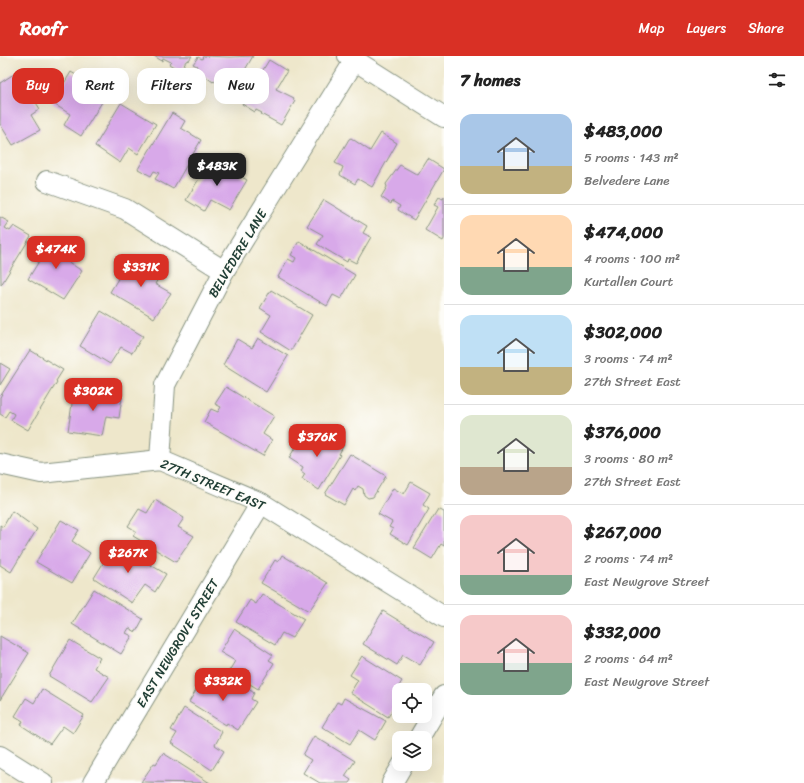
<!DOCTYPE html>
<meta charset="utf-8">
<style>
body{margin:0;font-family:Sriracha,sans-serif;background:#f2f2f2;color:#222;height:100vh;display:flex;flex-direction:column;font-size:15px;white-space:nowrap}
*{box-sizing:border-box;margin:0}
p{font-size:13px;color:#767676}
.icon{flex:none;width:22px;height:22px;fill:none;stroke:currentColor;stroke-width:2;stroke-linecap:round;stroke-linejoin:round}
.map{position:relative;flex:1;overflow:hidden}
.drawer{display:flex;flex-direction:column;background:#fff;width:360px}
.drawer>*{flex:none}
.top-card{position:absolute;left:12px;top:12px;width:372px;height:36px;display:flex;gap:8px}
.tools{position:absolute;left:392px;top:627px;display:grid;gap:8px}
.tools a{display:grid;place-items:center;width:40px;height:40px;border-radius:8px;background:#fff;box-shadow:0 4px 16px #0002;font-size:20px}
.price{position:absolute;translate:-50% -34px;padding:0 9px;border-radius:8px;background:#d93025;color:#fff;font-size:13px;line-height:26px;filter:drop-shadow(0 1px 2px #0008)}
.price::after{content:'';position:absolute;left:50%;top:24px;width:12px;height:9px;margin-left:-6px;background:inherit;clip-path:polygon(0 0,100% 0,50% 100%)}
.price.on{background:#222;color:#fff}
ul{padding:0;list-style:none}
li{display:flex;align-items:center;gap:12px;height:100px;padding:0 16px}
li+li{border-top:1px solid #e0e0e0}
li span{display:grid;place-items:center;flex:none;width:112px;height:80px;border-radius:12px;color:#555}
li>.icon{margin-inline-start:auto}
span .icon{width:48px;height:48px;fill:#fffc;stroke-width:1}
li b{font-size:17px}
h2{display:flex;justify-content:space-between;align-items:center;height:48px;padding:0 16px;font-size:17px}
.tag{padding:0 14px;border-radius:12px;background:#fff;box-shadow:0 4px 16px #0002;font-size:14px;line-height:36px}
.tag.on{background:#d93025;color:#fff}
header{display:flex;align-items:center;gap:24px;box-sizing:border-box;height:56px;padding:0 20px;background:#d93025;color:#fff}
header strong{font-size:19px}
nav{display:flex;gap:22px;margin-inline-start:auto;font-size:14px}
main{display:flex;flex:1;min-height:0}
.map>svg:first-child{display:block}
.building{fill:#d8a9e9}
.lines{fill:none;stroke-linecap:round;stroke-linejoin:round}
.minor-casing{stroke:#869280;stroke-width:22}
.minor{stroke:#fff;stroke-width:20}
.labels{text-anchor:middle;stroke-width:3;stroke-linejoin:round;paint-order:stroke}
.street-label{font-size:13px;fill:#1f3d34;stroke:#fdfcf7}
</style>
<header>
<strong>Roofr</strong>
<nav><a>Map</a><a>Layers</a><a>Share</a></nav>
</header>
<main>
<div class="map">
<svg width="444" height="727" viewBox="0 0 444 727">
<rect width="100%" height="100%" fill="#fdfcf7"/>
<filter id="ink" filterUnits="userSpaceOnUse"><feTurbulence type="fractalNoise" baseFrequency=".025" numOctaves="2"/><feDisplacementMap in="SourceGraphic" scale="8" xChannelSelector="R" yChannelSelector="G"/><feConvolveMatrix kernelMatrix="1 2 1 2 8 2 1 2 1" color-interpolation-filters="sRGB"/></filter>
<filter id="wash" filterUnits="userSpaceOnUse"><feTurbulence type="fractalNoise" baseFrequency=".012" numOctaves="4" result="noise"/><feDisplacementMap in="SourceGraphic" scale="16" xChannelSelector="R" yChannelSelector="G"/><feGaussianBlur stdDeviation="0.9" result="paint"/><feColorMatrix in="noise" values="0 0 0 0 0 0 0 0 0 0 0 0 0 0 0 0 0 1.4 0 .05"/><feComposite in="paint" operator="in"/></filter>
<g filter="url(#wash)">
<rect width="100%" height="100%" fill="#eee7cb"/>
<g id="blocks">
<g class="building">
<polygon points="154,0 192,0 189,4 186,5 180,15 169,8 171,6 163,2 162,5"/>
<polygon points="203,0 230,1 253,0 231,38 217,29 219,27 214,25 213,26 195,13 197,10 193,8 198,1 202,3"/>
<polygon points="269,4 287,15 276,33 294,42 293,44 295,45 281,69 261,58 262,57 256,54 255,56 242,48"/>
<polygon points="17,16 40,53 31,59 40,74 13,89 0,68 0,27"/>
<polygon points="71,16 107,38 81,80 64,69 70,58 52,47"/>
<polygon points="121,47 156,68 138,98 129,92 120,107 95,90"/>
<polygon points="172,57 185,65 181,72 201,84 173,133 155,123 159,117 154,115 151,120 138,113"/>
<polygon points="381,77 397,87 372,131 358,123 355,128 340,119 343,111 335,107 349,83 351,82 370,95"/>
<polygon points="211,103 247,124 229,154 210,144 204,155 186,144"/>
<polygon points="428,103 444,113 414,164 398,154 400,150 392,145 391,148 381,141 387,131 386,128 400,109 418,119"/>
<polygon points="444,140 444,183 443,185 425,174 438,151 434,149 439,141 443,143"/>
<polygon points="324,144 367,170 363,177 371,181 356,207 348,203 347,206 317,188 323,179 307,170"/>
<polygon points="0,161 9,166 5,172 10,175 14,170 31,180 1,229"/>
<polygon points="54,181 71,192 64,203 82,215 63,244 28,223"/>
<polygon points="299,185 355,219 341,243 333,239 327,250 278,221 288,203 294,206 296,202 291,199"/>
<polygon points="131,201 161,218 155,228 171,237 154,262 110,236"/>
<polygon points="271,234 312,259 291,295 261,276 271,259 260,252"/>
<polygon points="101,255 143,280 132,297 121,291 110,308 80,290"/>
<polygon points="258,282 288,300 266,336 223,309 237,283 252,292"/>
<polygon points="30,294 63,314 56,325 57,326 28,374 11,364 14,358 9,355 5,361 0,358 0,341"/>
<polygon points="0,307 10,313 0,329"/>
<polygon points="226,331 274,360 263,378 272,384 263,400 204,366 211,353 218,356 221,351 215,348"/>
<polygon points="74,334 122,341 119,362 106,360 102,380 68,375"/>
<polygon points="304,377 321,387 326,378 344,389 339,398 340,399 319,434 302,423 305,418 301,415 303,411 289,402"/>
<polygon points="350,398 386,420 373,441 368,442 364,439 363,433 358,430 355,435 353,433 344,449 325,438"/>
<polygon points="411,426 430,437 423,449 429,453 408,489 390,478 393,473 389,471 392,466 378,458 393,432 404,438"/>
<polygon points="155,444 184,462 178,471 194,480 176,506 133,480 136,475 128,470 139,453 147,457"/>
<polygon points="438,453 444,456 444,490 441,488 432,503 414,492"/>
<polygon points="12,455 37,473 11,516 0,509 0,469 3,471"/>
<polygon points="61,464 79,474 72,485 90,497 72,527 36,506"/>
<polygon points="115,488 166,518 155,536 145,529 132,547 94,522"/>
<polygon points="282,499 328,527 309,555 261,527 275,504 278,506"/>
<polygon points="94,533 143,563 136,576 129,572 126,577 132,580 121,598 72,568"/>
<polygon points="262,538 304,563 292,582 282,577 275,589 236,566 250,544 256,548"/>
<polygon points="383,555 434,586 420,609 403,599 397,609 363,588"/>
<polygon points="234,573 273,599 269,604 274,607 258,633 229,615 235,605 220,596"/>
<polygon points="0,580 29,597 0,644"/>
<polygon points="70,584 100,602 94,612 109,621 92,646 49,620"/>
<polygon points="362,600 402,625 396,635 399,637 399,644 388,661 350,637 358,624 350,619"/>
<polygon points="211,618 242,637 246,631 254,637 251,643 256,646 238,674 227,667 226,669 189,646 203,623 206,625"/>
<polygon points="42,633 84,659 73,677 63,670 50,688 21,669 23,665 15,660 26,642 34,647"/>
<polygon points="344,642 386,665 375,684 359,674 350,688 322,671 337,646 341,648"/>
<polygon points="184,652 222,676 215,689 224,695 212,714 171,687 177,677 171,674"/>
<polygon points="314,680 355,705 345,720 351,724 349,727 320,727 303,717 311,704 303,699"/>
<polygon points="163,697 210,727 141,726 154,707 156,708"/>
</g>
</g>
</g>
<g filter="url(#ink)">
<use href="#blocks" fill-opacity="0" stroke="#869280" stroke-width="1"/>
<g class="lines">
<defs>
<g id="minor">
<polyline points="348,0 444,61"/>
<polyline points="47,125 125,153 224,215"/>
<polyline points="160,404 165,329 224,215 355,4"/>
<polyline points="0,408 41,417 160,404 261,447 444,561"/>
<polyline points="419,682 444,640"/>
<polyline points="0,700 43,727"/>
<polyline points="93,727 261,447"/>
<polyline points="392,727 403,708"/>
</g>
</defs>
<use href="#minor" class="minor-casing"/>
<use href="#minor" class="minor"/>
</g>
</g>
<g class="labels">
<g class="street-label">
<text transform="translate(237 197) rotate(-59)" y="5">BELVEDERE LANE</text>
<text transform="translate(213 428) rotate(23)" y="5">27TH STREET EAST</text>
<text transform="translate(177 587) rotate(-59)" y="5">EAST NEWGROVE STREET</text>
</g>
</g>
</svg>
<div class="tools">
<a><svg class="icon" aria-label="locate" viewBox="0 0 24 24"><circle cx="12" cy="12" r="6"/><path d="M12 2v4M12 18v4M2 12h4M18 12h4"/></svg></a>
<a><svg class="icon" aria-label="layers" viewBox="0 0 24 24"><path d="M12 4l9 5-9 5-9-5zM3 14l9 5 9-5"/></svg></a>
</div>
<b class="price on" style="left:217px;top:131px">$483K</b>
<b class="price" style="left:56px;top:214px">$474K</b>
<b class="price" style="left:141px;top:232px">$331K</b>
<b class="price" style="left:93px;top:356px">$302K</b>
<b class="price" style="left:317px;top:402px">$376K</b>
<b class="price" style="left:128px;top:518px">$267K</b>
<b class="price" style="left:223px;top:646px">$332K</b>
<div class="top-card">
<a class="tag on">Buy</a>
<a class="tag">Rent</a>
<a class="tag">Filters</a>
<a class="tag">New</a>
</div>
</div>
<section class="drawer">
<h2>7 homes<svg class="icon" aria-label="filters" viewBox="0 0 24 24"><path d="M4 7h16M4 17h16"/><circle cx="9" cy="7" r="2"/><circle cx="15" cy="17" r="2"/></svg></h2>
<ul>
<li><span style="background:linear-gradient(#a9c7e8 65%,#c2b280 0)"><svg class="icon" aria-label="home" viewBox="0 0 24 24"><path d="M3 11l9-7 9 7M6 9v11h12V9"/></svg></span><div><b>$483,000</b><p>5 rooms · 143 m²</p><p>Belvedere Lane</p></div></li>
<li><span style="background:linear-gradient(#ffd9b3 65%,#7fa58c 0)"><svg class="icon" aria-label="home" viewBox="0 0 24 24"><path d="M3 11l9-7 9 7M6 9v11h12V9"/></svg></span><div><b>$474,000</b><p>4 rooms · 100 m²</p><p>Kurtallen Court</p></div></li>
<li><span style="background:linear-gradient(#bfe0f5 65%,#c2b280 0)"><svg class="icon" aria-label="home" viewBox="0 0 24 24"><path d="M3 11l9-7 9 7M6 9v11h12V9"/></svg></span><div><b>$302,000</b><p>3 rooms · 74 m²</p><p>27th Street East</p></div></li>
<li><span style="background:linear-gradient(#dfe7d0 65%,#b9a48a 0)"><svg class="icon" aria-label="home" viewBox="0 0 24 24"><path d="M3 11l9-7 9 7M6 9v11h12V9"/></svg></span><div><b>$376,000</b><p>3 rooms · 80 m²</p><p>27th Street East</p></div></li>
<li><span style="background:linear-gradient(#f6c9c9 75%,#7fa58c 0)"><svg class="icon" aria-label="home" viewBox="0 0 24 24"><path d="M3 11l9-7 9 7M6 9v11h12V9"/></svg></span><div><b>$267,000</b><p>2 rooms · 74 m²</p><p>East Newgrove Street</p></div></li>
<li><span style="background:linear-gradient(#f6c9c9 60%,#7fa58c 0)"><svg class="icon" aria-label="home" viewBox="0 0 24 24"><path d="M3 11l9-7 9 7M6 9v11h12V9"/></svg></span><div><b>$332,000</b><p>2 rooms · 64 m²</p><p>East Newgrove Street</p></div></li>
</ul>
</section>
</main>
